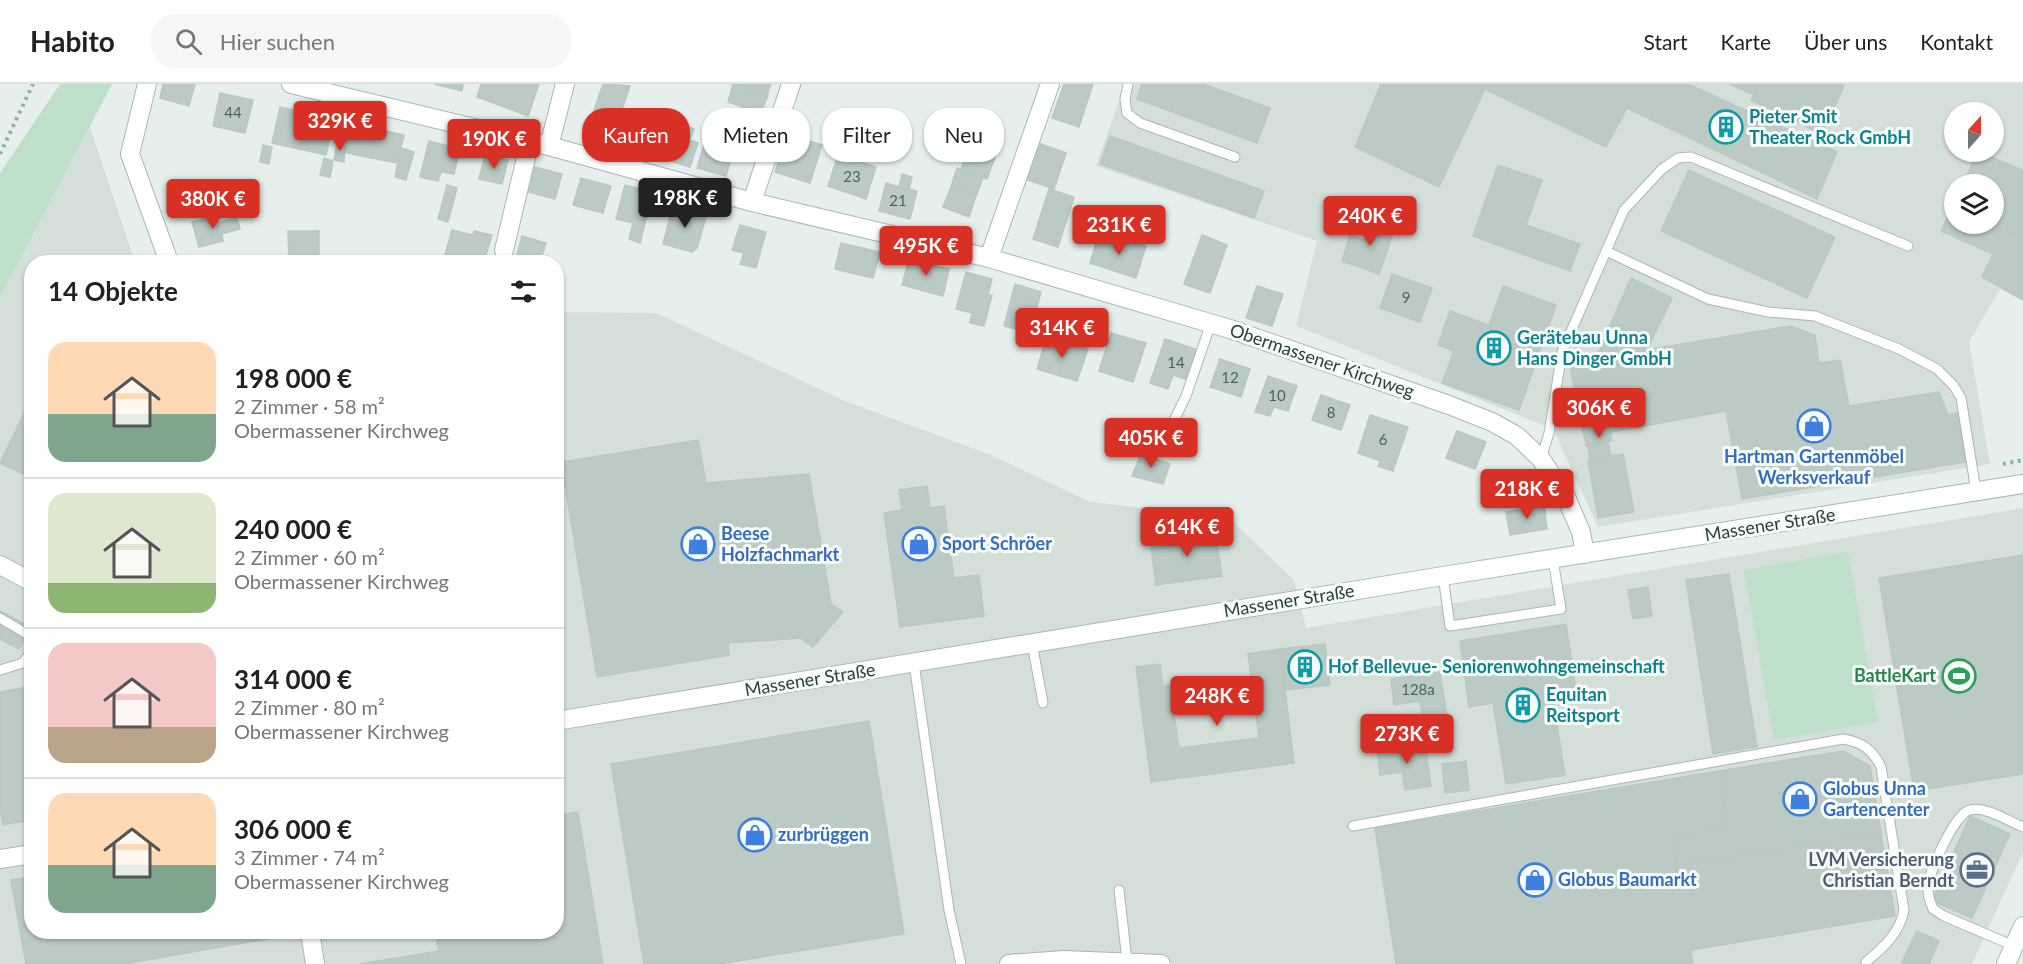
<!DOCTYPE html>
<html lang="de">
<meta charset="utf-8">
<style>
body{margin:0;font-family:Lato,sans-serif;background:#f6f6f6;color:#222;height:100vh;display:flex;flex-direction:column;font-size:22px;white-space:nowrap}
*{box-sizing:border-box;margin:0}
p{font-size:20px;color:#767676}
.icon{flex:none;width:33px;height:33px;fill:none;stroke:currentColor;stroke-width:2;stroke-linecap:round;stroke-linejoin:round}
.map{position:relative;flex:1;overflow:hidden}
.details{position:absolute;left:24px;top:171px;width:540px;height:684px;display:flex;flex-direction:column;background:#fff;border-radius:24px;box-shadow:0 2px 4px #0004}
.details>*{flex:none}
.banner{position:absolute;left:582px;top:24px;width:570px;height:54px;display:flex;gap:12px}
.needle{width:39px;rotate:21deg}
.buttons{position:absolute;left:1944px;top:18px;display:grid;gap:12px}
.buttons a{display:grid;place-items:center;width:60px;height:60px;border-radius:50%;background:#fff;box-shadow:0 2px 4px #0004;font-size:30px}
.price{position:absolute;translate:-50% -51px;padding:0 14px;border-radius:6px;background:#d93025;color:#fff;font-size:20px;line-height:39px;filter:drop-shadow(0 2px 3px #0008)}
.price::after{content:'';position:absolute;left:50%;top:36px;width:18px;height:14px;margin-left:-9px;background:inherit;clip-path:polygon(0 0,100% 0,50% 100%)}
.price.on{background:#222;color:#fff}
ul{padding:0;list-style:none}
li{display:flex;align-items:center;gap:18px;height:150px;padding:0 24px}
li+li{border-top:2px solid #e0e0e0}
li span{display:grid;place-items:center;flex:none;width:168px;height:120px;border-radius:18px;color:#555}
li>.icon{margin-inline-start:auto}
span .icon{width:72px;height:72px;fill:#fffc;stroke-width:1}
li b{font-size:26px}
h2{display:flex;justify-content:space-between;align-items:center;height:72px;padding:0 24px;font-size:26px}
.pill{padding:0 21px;border-radius:24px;background:#fff;box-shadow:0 2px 4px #0004;font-size:21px;line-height:54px}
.pill.on{background:#d93025;color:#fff}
header{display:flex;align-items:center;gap:36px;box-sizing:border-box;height:84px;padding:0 30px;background:#fff;border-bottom:2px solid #e0e0e0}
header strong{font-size:28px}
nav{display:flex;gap:33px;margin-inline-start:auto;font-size:21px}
.search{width:420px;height:54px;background:#f6f6f6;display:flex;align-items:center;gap:15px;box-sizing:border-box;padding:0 21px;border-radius:24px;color:#767676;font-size:22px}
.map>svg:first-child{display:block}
.built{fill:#d4dfda;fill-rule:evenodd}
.green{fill:#bfe0c8}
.building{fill:#bbcac4;stroke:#b8c9c2;stroke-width:1.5}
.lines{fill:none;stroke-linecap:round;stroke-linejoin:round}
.service-casing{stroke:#a8b8b2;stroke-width:11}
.minor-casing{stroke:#a8b8b2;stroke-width:20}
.secondary-casing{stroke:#a4bbb3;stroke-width:20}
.path{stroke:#86b3a5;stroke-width:4;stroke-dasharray:3 4.5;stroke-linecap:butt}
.service{stroke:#fff;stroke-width:9}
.minor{stroke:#fff;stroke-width:18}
.secondary{stroke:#fff;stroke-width:18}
.labels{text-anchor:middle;stroke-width:6;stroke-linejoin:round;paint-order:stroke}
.number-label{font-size:15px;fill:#4a645c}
.culture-label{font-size:18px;font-weight:bold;fill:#0d838f;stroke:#f7fbf9;text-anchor:start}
.street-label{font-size:18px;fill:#24423a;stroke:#f7fbf9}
.shop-label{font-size:18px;font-weight:bold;fill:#366cbe;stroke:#f7fbf9;text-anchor:start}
.leisure-label{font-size:18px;font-weight:bold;fill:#27864d;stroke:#f7fbf9;text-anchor:end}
.service-label{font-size:18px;font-weight:bold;fill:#4e5e75;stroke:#f7fbf9;text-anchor:end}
</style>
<header>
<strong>Habito</strong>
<div class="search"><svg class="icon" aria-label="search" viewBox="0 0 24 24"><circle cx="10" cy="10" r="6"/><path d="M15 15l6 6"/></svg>Hier suchen</div>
<nav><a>Start</a><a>Karte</a><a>Über uns</a><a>Kontakt</a></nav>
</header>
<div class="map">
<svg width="2023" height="880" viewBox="0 0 2023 880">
<rect width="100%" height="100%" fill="#e6efeb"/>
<g class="built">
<path d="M1125,0h898v217l-23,-12 -31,53 21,122 -392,63 -45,-98 -257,-103 21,-85 -221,-75zM1954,28h40v40h-40zM1954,100h40v40h-40z"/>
<polygon points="90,43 135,178 32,178 32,848 556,848 557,228 656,229 845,317 991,371 1090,418 1228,433 1294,496 1306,544 2023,424 2023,768 1972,880 0,880 0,214"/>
</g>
<g class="green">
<polygon points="60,0 112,0 0,214 0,89"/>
<polygon points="1848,468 1878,638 1774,656 1744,486"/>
</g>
<g class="building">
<polygon points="163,0 195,0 189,22 160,14"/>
<polygon points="434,0 463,0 462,7"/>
<polygon points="481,0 539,0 528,32 477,13"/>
<polygon points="603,0 630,2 620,31 641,39 633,64 586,49"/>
<polygon points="733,0 768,11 761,29 728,18"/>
<polygon points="736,0 771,0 767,11"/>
<polygon points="1064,0 1093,0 1079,43 1052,34"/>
<polygon points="1142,0 1203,0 1270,24 1257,59 1137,15"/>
<polygon points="1381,0 1688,0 1837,68 1817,115 1627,24 1606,63 1485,5 1439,103 1355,63"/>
<polygon points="1730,0 1759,0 1754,11"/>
<polygon points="1759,0 1839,0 1844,2 1822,50 1751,16"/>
<polygon points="220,9 253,16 245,49 213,42"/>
<polygon points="280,23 307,29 299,65 272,59"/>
<polygon points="307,29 334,34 326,71 299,65"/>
<polygon points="970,38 985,43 982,51 967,46"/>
<polygon points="350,39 366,40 365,43 377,45 371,74 343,68"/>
<polygon points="684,41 694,45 690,56 698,59 690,83 648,70 656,45 680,52"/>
<polygon points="377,45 404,51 397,79 371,74"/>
<polygon points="974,49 1000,58 994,76 967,67"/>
<polygon points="787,50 822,61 810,99 775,88"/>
<polygon points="1110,52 1264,107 1254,134 1100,80"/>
<polygon points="429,57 460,65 454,90 441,88 438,97 420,93"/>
<polygon points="337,58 345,60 344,78 334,76"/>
<polygon points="1038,59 1066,69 1054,105 1025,95"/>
<polygon points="704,60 733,69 726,92 697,84"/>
<polygon points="263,61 272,63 269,80 260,78"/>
<polygon points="401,64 414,68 406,96 395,93"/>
<polygon points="967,67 994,76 987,95 961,85"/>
<polygon points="1978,68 2023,86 2023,156 1991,140 1994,140 1994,100 1963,100"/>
<polygon points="485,71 508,76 502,100 479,95"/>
<polygon points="838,71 876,83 866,115 828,102"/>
<polygon points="324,74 333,77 330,93 320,91"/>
<polygon points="1498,81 1542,96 1526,141 1580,160 1570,187 1473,152"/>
<polygon points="531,82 562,90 555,115 525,107"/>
<polygon points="957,84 983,94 976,112 951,103"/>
<polygon points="1689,86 1835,153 1807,214 1661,147"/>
<polygon points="902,90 912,93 909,105 917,107 910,135 879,127 886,99 899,103"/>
<polygon points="581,94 611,102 603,129 573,121"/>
<polygon points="447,101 457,104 448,138 438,135"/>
<polygon points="625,101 653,108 640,159 629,155 633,139 616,135"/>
<polygon points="951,103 976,112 969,133 943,123"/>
<polygon points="1049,105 1074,113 1058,163 1033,155"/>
<polygon points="1954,120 1954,140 1991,140 2023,156 2023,216 1982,193 1993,170 1941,147"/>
<polygon points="673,121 707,130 697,164 692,168 663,160"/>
<polygon points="216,132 217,139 237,134 240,145 222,150 223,157 199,163 192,138"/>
<polygon points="1373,134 1396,141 1379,190 1342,177 1350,151 1364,156"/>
<polygon points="740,141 766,148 756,184 740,180 744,169 732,166"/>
<polygon points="452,146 473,151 474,147 492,151 484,178 443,178"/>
<polygon points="288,147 319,147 319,177 289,177"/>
<polygon points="1202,151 1227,161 1210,209 1184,200"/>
<polygon points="522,152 546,159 540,178 515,178"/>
<polygon points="1116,153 1146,162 1136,194 1090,179 1097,156 1113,161"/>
<polygon points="841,159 880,168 873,194 835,185"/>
<polygon points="909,175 949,185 943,212 902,201"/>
<polygon points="966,188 992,195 988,211 992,211 984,242 970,239 972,229 956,225"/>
<polygon points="1392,190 1432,204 1420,238 1380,224"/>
<polygon points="1631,194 1672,214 1647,266 1791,242 1815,251 1819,279 1840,276 1849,322 1939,308 1948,331 1957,329 1966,378 1742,415 1726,327 1584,353 1570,282 1594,278"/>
<polygon points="1015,200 1041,208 1030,249 1004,242"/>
<polygon points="1257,202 1283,210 1272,242 1246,234"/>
<polygon points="1503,202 1556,221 1519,326 1442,299 1454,267 1438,261 1450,227 1489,241"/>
<polygon points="1111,249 1146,259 1133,298 1099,287"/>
<polygon points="1047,252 1088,265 1077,297 1037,285"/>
<polygon points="1165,255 1198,266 1188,296 1173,291 1168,305 1150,299"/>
<polygon points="1220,275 1250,285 1241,313 1210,303"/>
<polygon points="1268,292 1297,302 1288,327 1274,323 1270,332 1255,328"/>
<polygon points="1321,311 1350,321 1341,346 1312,336"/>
<polygon points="32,313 32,394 0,379"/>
<polygon points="1370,331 1408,343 1393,387 1378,382 1380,377 1358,369"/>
<polygon points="1457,347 1486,358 1475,385 1446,374"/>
<polygon points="1611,348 1612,357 1586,362 1585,353"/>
<polygon points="698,356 706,399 809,390 831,520 843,528 813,563 800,554 728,559 729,571 597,593 561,378"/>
<polygon points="1608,358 1611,372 1590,376 1588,362"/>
<polygon points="1141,370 1170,380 1163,400 1132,392"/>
<polygon points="1623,370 1634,428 1598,434 1588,376"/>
<polygon points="927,402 930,424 944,422 954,494 979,491 984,532 900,543 884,429 902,426 899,406"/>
<polygon points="1544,421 1547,445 1510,451 1506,428"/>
<polygon points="1215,446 1222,492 1156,501 1151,464 1165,462 1164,453"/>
<polygon points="2023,471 2023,690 1914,707 1879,494"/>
<polygon points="1729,490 1757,663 1713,670 1686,496"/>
<polygon points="1648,503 1652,532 1633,535 1628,506"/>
<polygon points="0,527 31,543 19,565 0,555"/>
<polygon points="1566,540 1576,606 1552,609 1565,691 1506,700 1493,619 1469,623 1460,557"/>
<polygon points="1325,560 1330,601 1285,606 1280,565"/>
<polygon points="1280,565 1294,679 1151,698 1136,583 1160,580 1163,602 1170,601 1179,664 1259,654 1248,570"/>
<polygon points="1440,588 1447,633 1423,636 1420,617 1394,621 1391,595"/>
<polygon points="32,602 32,736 3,741 0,725 0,608"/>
<polygon points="869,637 904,850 719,880 644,880 611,680"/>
<polygon points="1425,660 1431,702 1405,706 1402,688 1380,691 1377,667"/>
<polygon points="1843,667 1870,682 1881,749 1676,782 1672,752 1728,744 1719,687"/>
<polygon points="1466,677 1469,706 1445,709 1442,680"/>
<polygon points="1719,687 1728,744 1672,752 1676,782 1881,749 1895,832 1691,866 1693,880 1396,880 1375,744"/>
<polygon points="557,705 561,731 578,728 603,880 359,880 439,867 435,848 556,848"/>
<polygon points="1970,732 2010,750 1972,834 1932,817"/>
<polygon points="32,793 32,848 271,848 272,854 125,880 26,880 11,796"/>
<polygon points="1917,847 1939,857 1929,880 1901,880"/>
</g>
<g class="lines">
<defs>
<g id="service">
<polyline points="1128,0 1125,15 1127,29 1140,39 1235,73"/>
<polyline points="1606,167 1708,215 1768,228 1815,232 1899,265 1937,285 1954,302 1961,314 1976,407"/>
<polyline points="1159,367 1186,312 1211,239"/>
<polyline points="1541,375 1549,349 1562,268 1624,126 1662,85 1678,74 1691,73 1908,162"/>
<polyline points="1443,492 1450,542 1561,525 1553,475"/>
<polyline points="0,534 32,553"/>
<polyline points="1032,559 1043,619"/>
<polyline points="914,579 949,826 961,880"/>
<polyline points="0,586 23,579 32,566"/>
<path d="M1353,742l490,-87c19,3 30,11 38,28l23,143c-4,23 -21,38 -38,52"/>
<polyline points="1119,806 1127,877"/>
<path d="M2014,862l-70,-30 -11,-7c-3,-8 -6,-15 -5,-23 2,-16 27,-73 42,-76 16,-4 38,11 53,17"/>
</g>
<g id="minor">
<polyline points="147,0 130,70 169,178"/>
<polyline points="291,0 549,62 752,118 989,174 1230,245 1449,321 1492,338 1517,352 1541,375 1566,413 1581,448 1585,470"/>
<polyline points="549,62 565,0"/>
<polyline points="752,118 791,0"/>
<polyline points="504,166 530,57"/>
<polyline points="989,174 1050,0"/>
<polyline points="0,775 32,770"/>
<polyline points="310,848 315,880"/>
<polyline points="1009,880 1064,876 1161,880"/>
</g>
<g id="secondary">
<polyline points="0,481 32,498"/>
<polyline points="556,637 1443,492 2023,400"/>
<polyline points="2006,880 2023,842"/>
</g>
</defs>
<use href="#service" class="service-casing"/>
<use href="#minor" class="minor-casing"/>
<use href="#secondary" class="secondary-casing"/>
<g class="path">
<polyline points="0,70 33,0"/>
<polyline points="2003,380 2023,376"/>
</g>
<use href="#service" class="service"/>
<use href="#minor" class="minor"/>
<use href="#secondary" class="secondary"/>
</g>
<defs>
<symbol id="building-ring" viewBox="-11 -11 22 22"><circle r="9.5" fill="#f7fbf9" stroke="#0f9aa8" stroke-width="1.5"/><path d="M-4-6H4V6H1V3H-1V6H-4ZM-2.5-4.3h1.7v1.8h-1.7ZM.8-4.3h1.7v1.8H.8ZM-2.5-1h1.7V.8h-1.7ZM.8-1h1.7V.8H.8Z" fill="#0f9aa8"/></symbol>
<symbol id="shop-ring" viewBox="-11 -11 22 22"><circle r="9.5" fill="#f7fbf9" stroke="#3f7fe0" stroke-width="1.5"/><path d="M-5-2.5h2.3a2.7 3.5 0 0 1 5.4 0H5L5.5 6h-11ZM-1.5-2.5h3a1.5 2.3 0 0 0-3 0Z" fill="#3f7fe0"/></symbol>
<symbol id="stadium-ring" viewBox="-11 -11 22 22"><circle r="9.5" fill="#f7fbf9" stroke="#2e9e5b" stroke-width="1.5"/><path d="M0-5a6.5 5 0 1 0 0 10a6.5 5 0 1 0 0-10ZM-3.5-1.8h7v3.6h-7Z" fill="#2e9e5b"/></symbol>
<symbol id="office-ring" viewBox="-11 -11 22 22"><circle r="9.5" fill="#f7fbf9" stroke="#5c6f8a" stroke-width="1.5"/><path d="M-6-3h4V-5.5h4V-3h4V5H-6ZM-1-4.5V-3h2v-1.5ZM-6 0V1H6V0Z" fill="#5c6f8a"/></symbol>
</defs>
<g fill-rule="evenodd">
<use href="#building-ring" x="1707" y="24" width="38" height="38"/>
<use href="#building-ring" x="1475" y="245" width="38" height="38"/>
<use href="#shop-ring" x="1795" y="323" width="38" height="38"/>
<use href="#shop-ring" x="679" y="441" width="38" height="38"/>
<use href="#shop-ring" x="900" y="441" width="38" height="38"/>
<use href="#building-ring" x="1286" y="564" width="38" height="38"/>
<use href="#stadium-ring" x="1940" y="573" width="38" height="38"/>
<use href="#building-ring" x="1504" y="602" width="38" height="38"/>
<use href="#shop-ring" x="1781" y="696" width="38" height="38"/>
<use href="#shop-ring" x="736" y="732" width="38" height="38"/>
<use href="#office-ring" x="1958" y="767" width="38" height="38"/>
<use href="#shop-ring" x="1516" y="777" width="38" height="38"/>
</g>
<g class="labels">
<g class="number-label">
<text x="233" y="34">44</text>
<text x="852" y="98">23</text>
<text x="898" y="122">21</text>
<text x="1406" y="219">9</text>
<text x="1176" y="284">14</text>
<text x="1230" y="299">12</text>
<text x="1277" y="317">10</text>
<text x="1331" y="334">8</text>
<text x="1383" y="361">6</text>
<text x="1418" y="611">128a</text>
</g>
<g class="culture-label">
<text x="1749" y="39">Pieter Smit<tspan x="1749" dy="21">Theater Rock GmbH</tspan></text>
<text x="1517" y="260">Gerätebau Unna<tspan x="1517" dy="21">Hans Dinger GmbH</tspan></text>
<text x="1328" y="589">Hof Bellevue- Seniorenwohngemeinschaft</text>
<text x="1546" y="617">Equitan<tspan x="1546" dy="21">Reitsport</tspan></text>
</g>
<g class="street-label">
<text transform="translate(1322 277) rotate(19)" y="6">Obermassener Kirchweg</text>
<text transform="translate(1770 441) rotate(-9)" y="6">Massener Straße</text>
<text transform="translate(1289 517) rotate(-9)" y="6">Massener Straße</text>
<text transform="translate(810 596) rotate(-9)" y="6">Massener Straße</text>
</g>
<g class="shop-label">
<text x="1814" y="379" text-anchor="middle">Hartman Gartenmöbel<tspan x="1814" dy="21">Werksverkauf</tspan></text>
<text x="721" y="456">Beese<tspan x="721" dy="21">Holzfachmarkt</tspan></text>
<text x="942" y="466">Sport Schröer</text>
<text x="1823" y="711">Globus Unna<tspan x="1823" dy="21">Gartencenter</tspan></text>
<text x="778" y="757">zurbrüggen</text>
<text x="1558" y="802">Globus Baumarkt</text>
</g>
<g class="leisure-label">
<text x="1936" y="598">BattleKart</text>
</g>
<g class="service-label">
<text x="1954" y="782">LVM Versicherung<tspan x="1954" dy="21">Christian Berndt</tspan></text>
</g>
</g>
</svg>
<div class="buttons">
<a><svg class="needle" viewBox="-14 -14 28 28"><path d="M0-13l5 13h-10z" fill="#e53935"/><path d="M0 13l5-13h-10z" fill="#767676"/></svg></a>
<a><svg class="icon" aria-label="layers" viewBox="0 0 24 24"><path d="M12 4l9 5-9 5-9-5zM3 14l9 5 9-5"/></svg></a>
</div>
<b class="price" style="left:340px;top:68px">329K €</b>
<b class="price" style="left:494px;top:86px">190K €</b>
<b class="price on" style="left:685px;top:145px">198K €</b>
<b class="price" style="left:213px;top:146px">380K €</b>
<b class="price" style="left:1370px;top:163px">240K €</b>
<b class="price" style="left:1119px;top:172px">231K €</b>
<b class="price" style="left:926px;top:193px">495K €</b>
<b class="price" style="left:1062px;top:275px">314K €</b>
<b class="price" style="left:1599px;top:355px">306K €</b>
<b class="price" style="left:1151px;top:385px">405K €</b>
<b class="price" style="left:1527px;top:436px">218K €</b>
<b class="price" style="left:1187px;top:474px">614K €</b>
<b class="price" style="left:1217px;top:643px">248K €</b>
<b class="price" style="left:1407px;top:681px">273K €</b>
<div class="banner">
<a class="pill on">Kaufen</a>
<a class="pill">Mieten</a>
<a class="pill">Filter</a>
<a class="pill">Neu</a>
</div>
<section class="details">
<h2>14 Objekte<svg class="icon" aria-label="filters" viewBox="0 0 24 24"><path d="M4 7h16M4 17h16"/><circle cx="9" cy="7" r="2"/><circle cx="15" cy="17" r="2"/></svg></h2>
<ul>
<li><span style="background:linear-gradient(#ffd9b3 60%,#7fa58c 0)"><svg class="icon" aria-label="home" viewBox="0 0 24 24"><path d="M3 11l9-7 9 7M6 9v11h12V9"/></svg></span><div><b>198 000 €</b><p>2 Zimmer · 58 m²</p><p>Obermassener Kirchweg</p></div></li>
<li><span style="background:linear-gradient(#dfe7d0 75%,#8fb573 0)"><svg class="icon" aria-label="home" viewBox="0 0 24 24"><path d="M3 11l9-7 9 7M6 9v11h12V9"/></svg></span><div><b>240 000 €</b><p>2 Zimmer · 60 m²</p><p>Obermassener Kirchweg</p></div></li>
<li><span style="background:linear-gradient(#f6c9c9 70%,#b9a48a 0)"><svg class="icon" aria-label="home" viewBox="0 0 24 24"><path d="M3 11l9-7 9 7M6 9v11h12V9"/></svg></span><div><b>314 000 €</b><p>2 Zimmer · 80 m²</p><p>Obermassener Kirchweg</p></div></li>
<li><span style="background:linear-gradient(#ffd9b3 60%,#7fa58c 0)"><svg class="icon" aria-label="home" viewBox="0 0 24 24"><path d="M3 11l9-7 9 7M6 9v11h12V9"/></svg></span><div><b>306 000 €</b><p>3 Zimmer · 74 m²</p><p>Obermassener Kirchweg</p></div></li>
</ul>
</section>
</div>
